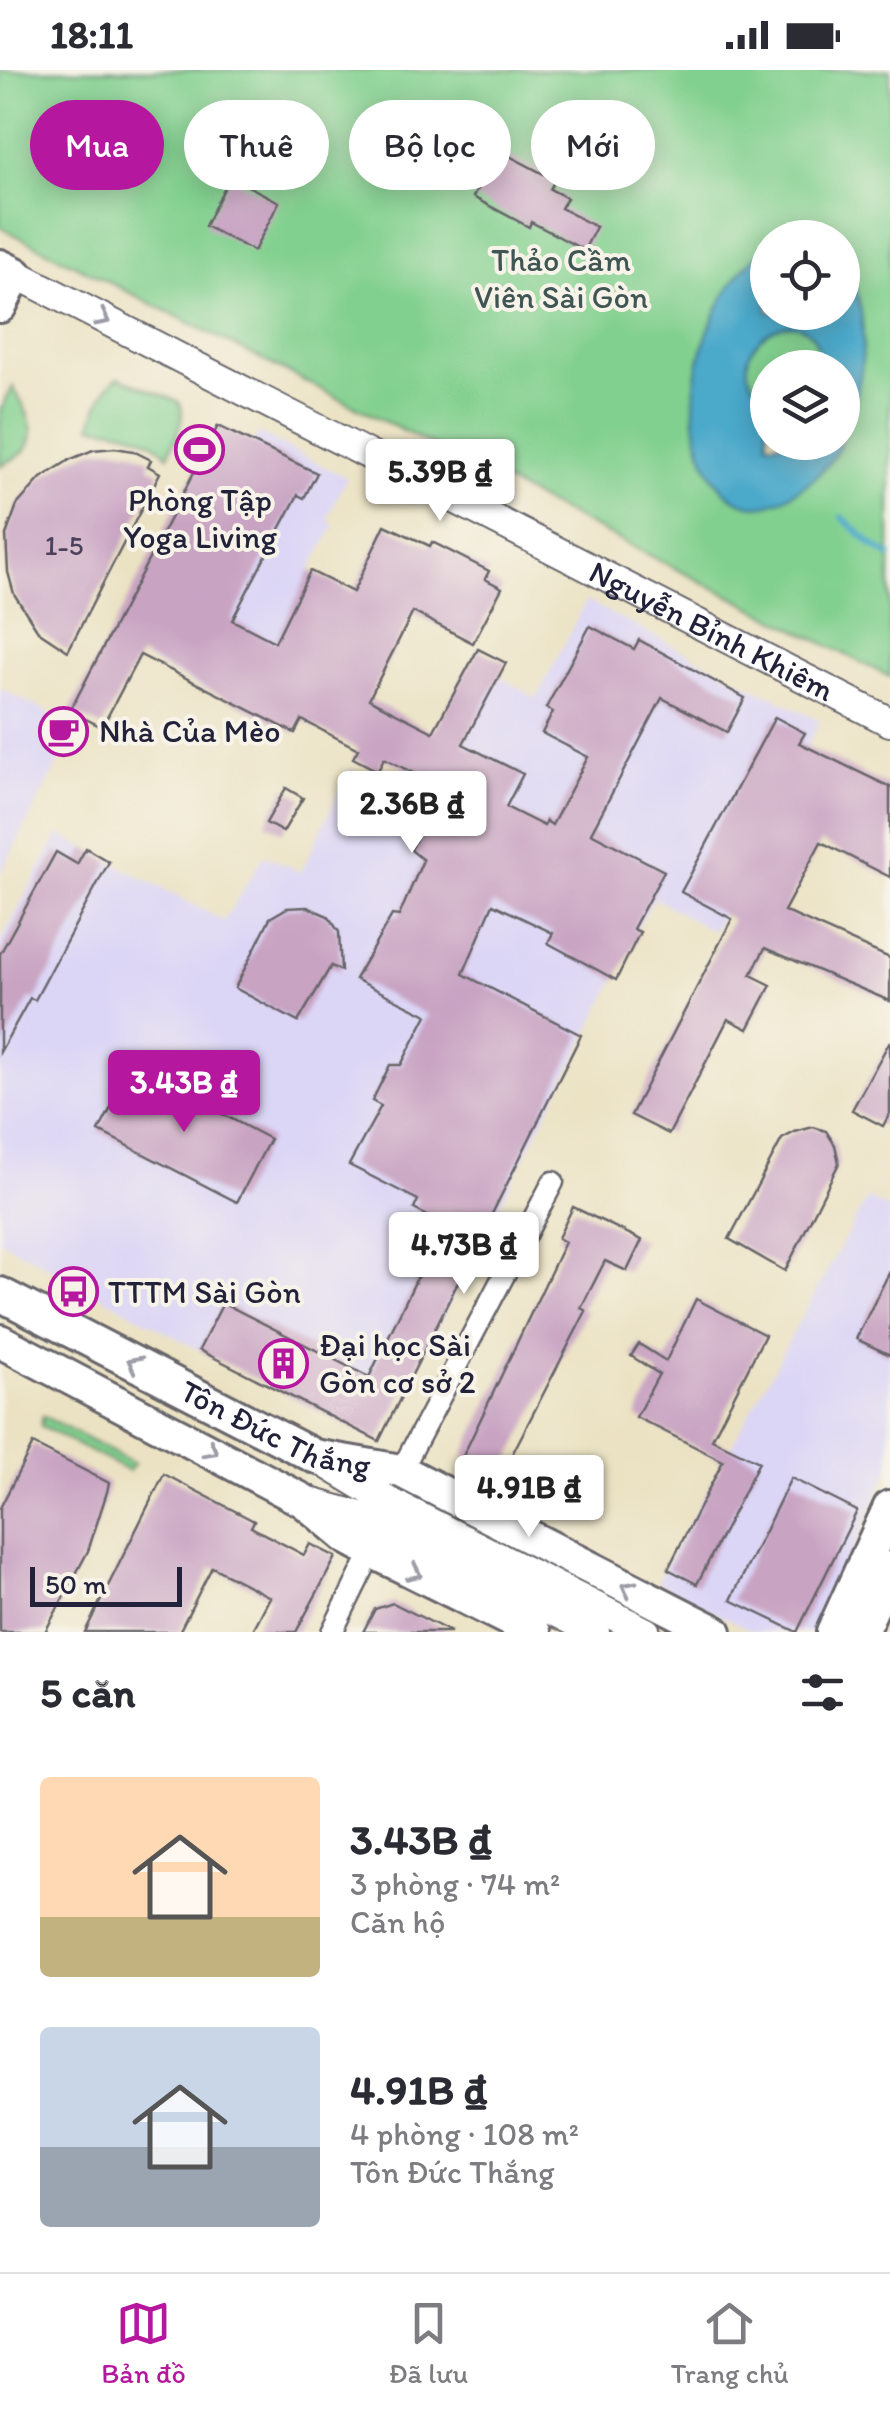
<!DOCTYPE html>
<html lang="vi">
<meta charset="utf-8">
<style>
body{margin:0;font-family:Itim,sans-serif;background:#f2f2f3;color:#2b2b33;height:100vh;display:flex;flex-direction:column;font-size:38px;white-space:nowrap}
*{box-sizing:border-box;margin:0}
p{font-size:32px;color:#7c7c81}
.icon{flex:none;width:55px;height:55px;fill:none;stroke:currentColor;stroke-width:2;stroke-linecap:round;stroke-linejoin:round}
.map{position:relative;height:1562px;overflow:hidden}
.panel{display:flex;flex-direction:column;background:#fff;flex:1}
.panel>*{flex:none}
.top-card{position:absolute;left:30px;top:30px;width:830px;height:90px;display:flex;gap:20px}
.controls{position:absolute;left:750px;top:150px;display:grid;gap:20px}
.controls a{display:grid;place-items:center;width:110px;height:110px;border-radius:50%;background:#fff;box-shadow:0 5px 25px #0003;font-size:50px}
.scale{position:absolute;left:30px;bottom:25px;width:152px;box-sizing:border-box;padding-left:10px;border:5px solid #22223b;border-top:0;font-size:28px;line-height:35px;white-space:nowrap;color:#22223b;-webkit-text-stroke:8px #f7f3e8;paint-order:stroke}
.price{position:absolute;translate:-50% -85px;padding:0 22px;border-radius:10px;background:#fff;color:#222;font-size:32px;line-height:65px;filter:drop-shadow(0 2px 5px #0008)}
.price::after{content:'';position:absolute;left:50%;top:60px;width:30px;height:22px;margin-left:-15px;background:inherit;clip-path:polygon(0 0,100% 0,50% 100%)}
.price.current{background:#b5179e;color:#fff}
ul{padding:0;list-style:none}
li{display:flex;align-items:center;gap:30px;height:250px;padding:0 40px}
li span{display:grid;place-items:center;flex:none;width:280px;height:200px;border-radius:10px;color:#555}
li>.icon{margin-inline-start:auto}
span .icon{width:120px;height:120px;fill:#fffc;stroke-width:1}
li b{font-size:42px}
h2{display:flex;justify-content:space-between;align-items:center;height:120px;padding:0 40px;font-size:42px}
.tag{padding:0 35px;border-radius:45px;background:#fff;box-shadow:0 5px 25px #0003;font-size:35px;line-height:90px}
.tag.current{background:#b5179e;color:#fff}
.status{display:flex;justify-content:space-between;align-items:center;height:70px;padding:0 50px;background:#fff;direction:ltr}
.status svg{height:28px;fill:currentColor}
.menu{display:flex;justify-content:space-around;align-items:center;height:140px;border-top:2px solid #e1e1e2;background:#fff;font-size:28px;color:#7c7c81}
.menu a{display:grid;justify-items:center;gap:5px}
.menu .current{color:#b5179e}
.map>svg:first-child{display:block}
.built{fill:#dcd6f6}
.green{fill:#82d08f;stroke:#527965;stroke-width:2.5;fill-rule:evenodd}
.water{fill:#4ca9ca;stroke:#376682;stroke-width:2.5}
.lines{fill:none;stroke-linecap:round;stroke-linejoin:round}
.stream{stroke:#4ca9ca;stroke-width:6}
.building{fill:#c8a3c2}
.minor-casing{stroke:#68656b;stroke-width:25}
.secondary-casing{stroke:#68656b;stroke-width:32}
.primary-casing{stroke:#68656b;stroke-width:38}
.minor{stroke:#fff;stroke-width:20}
.secondary{stroke:#fff;stroke-width:28}
.primary{stroke:#fff;stroke-width:32}
.oneway{stroke:#9c9ca7}
.labels{text-anchor:middle;stroke-width:8;stroke-linejoin:round;paint-order:stroke}
.number-label{font-size:28px;fill:#4c425d}
.park-label{font-size:32px;fill:#3f5654;stroke:#f7f3e8}
.poi-label{font-size:32px;fill:#22223b;stroke:#f7f3e8;text-anchor:start}
.street-label{font-size:32px;fill:#22223b;stroke:#f7f3e8}
</style>
<div class="status"><b>18:11</b><svg viewBox="0 0 49 12"><path d="M0 12V9h3v3zM5 12V6h3v6zM10 12V3h3v9zM15 12V0h3v12zM26 1h20v11H26zM47 4h2v5h-2z"/></svg></div>
<div class="map">
<svg width="890" height="1562" viewBox="0 0 890 1562">
<rect width="100%" height="100%" fill="#f7f3e8"/>
<filter id="ink" filterUnits="userSpaceOnUse"><feTurbulence type="fractalNoise" baseFrequency=".01" numOctaves="2"/><feDisplacementMap in="SourceGraphic" scale="20" xChannelSelector="R" yChannelSelector="G"/><feConvolveMatrix kernelMatrix="1 2 1 2 8 2 1 2 1" color-interpolation-filters="sRGB"/></filter>
<filter id="wash" filterUnits="userSpaceOnUse"><feTurbulence type="fractalNoise" baseFrequency=".0048" numOctaves="4" result="noise"/><feDisplacementMap in="SourceGraphic" scale="40" xChannelSelector="R" yChannelSelector="G"/><feGaussianBlur stdDeviation="2.25" result="paint"/><feColorMatrix in="noise" values="0 0 0 0 0 0 0 0 0 0 0 0 0 0 0 0 0 1.4 0 .05"/><feComposite in="paint" operator="in"/></filter>
<g filter="url(#wash)">
<rect width="100%" height="100%" fill="#ebe2c3"/>
<g class="built">
<polygon points="258,363 347,408 327,449 335,455 310,501 409,549 373,621 274,573 214,605 206,620 145,589"/>
<polygon points="586,531 820,651 713,861 654,828 637,858 508,785 461,681 498,606 537,628"/>
<polygon points="0,618 77,657 0,805"/>
<polygon points="350,699 640,862 379,1371 199,1280 0,1170 0,873 59,764 224,851 264,785 301,802"/>
<polygon points="867,1128 890,1140 890,1398 815,1562 754,1562 657,1512"/>
</g>
<g class="green">
<path d="M0,0h890v607l-890,-450zM768,168h74v74h-74zM768,298h74v74h-74z"/>
<path d="M119,307l60,25c9,18 -4,36 -11,53 -21,-22 -47,-26 -76,-29 4,-17 11,-40 27,-49z"/>
<path d="M13,317c9,15 27,43 14,61 -5,8 -18,13 -27,18v-55z"/>
<polygon points="43,1346 134,1394 128,1401 41,1356"/>
</g>
<path class="water" d="M767,178l1,64h74l1,-52c31,54 22,122 0,178l-1,-70 -22,-1c0,-90 -118,-13 -53,28l1,47 73,1c-12,25 -29,39 -53,53 -60,36 -92,-36 -94,-87 -1,-54 27,-131 73,-161z"/>
<g class="lines">
<polyline class="stream" points="842,447 874,476 890,486"/>
</g>
<g id="blocks">
<g class="building">
<polygon points="498,80 555,110 550,119 567,128 561,138 596,157 584,180 531,152 529,157 473,127"/>
<polygon points="230,107 279,132 254,181 205,156"/>
<polygon points="218,356 317,403 304,428 298,425 232,550 275,572 310,501 353,522 385,455 430,476 432,472 489,501 485,509 502,518 473,573 413,542 369,629 433,662 478,579 506,593 463,674 523,704 506,737 544,756 546,751 552,755 588,687 542,663 553,642 546,638 590,556 634,579 639,570 745,628 727,662 662,628 591,763 664,801 633,859 640,862 616,910 548,873 553,863 493,834 463,904 581,965 379,1371 199,1280 223,1233 369,1307 443,1154 414,1139 418,1130 349,1095 381,1036 372,1031 390,995 401,995 427,945 355,909 392,845 399,846 423,790 411,780 426,746 429,747 444,719 384,688 378,701 353,688 358,679 302,650 295,663 140,585 102,657 70,641"/>
<polygon points="115,378 133,381 151,390 148,396 160,403 68,581 38,561 14,524 8,502 6,465 17,435 41,408 71,389 93,380"/>
<polygon points="775,647 805,663 799,673 890,717 890,807 821,772 784,841 890,888 890,931 765,878 751,905 771,915 748,959 728,949 669,1064 631,1045 732,849 681,822"/>
<polygon points="286,718 303,728 283,762 266,753"/>
<polygon points="86,778 109,792 35,930 30,928 0,982 0,884 56,782 77,794"/>
<polygon points="307,837 328,846 339,862 341,901 331,896 298,952 235,918 270,848 287,838"/>
<polygon points="890,971 890,1043 883,1056 852,1040"/>
<polygon points="132,997 270,1069 237,1132 99,1061"/>
<polygon points="813,1057 826,1061 835,1075 839,1093 785,1201 729,1169 782,1069 795,1062"/>
<polygon points="573,1137 642,1170 627,1201 605,1191 581,1238 586,1241 503,1402 463,1386 565,1172 558,1168"/>
<polygon points="890,1201 890,1285 856,1269"/>
<polygon points="696,1229 765,1265 712,1369 759,1392 697,1514 668,1499 723,1391 636,1347 659,1304 631,1286 639,1274 666,1291"/>
<polygon points="33,1374 109,1413 107,1422 88,1481 45,1562 0,1562 0,1438"/>
<polygon points="164,1404 254,1451 251,1457 304,1485 310,1474 336,1487 296,1562 252,1562 270,1527 212,1497 179,1562 85,1562"/>
<polygon points="791,1408 857,1441 797,1562 731,1530"/>
<polygon points="393,1533 451,1562 363,1562 375,1539"/>
</g>
</g>
</g>
<g filter="url(#ink)">
<use href="#blocks" fill-opacity="0" stroke="#68656b" stroke-width="2.5"/>
<g class="lines">
<defs>
<g id="minor">
<polyline points="401,1401 553,1112"/>
<polyline points="332,1562 372,1481"/>
</g>
<g id="secondary">
<path id="s1" d="M16,204l874,448"/>
<polyline points="320,1390 386,1430 646,1562"/>
<polyline points="306,1431 375,1450 595,1562"/>
</g>
<g id="primary">
<polyline points="0,196 16,204 0,236"/>
<path id="s2" d="M0,1224l314,162 87,15 314,161"/>
<polyline points="0,1271 304,1431 348,1468 372,1481 534,1562"/>
<polyline points="833,1562 890,1437"/>
<polyline points="861,1562 890,1498"/>
</g>
</defs>
<use href="#minor" class="minor-casing"/>
<use href="#secondary" class="secondary-casing"/>
<use href="#primary" class="primary-casing"/>
<use href="#minor" class="minor"/>
<use href="#secondary" class="secondary"/>
<use href="#primary" class="primary"/>
</g>
<defs><path id="oneway-chevron" d="M-2-3.5L2.5 0L-2 3.5" fill="none" stroke-width="1.6" stroke-linecap="round" stroke-linejoin="round" transform="scale(2.5)"/></defs>
<g class="oneway">
<use href="#oneway-chevron" transform="translate(103 249) rotate(27)"/>
<use href="#oneway-chevron" transform="translate(134 1293) rotate(-153)"/>
<use href="#oneway-chevron" transform="translate(211 1380) rotate(28)"/>
<use href="#oneway-chevron" transform="translate(415 1503) rotate(26)"/>
<use href="#oneway-chevron" transform="translate(628 1518) rotate(-153)"/>
</g>
</g>
<defs>
<symbol id="stadium-ring" viewBox="-11 -11 22 22"><circle r="9.5" fill="#f7f3e8" stroke="#b5179e" stroke-width="1.5"/><path d="M0-5a6.5 5 0 1 0 0 10a6.5 5 0 1 0 0-10ZM-3.5-1.8h7v3.6h-7Z" fill="#b5179e"/></symbol>
<symbol id="cafe-ring" viewBox="-11 -11 22 22"><circle r="9.5" fill="#f7f3e8" stroke="#b5179e" stroke-width="1.5"/><path d="M-5.5-4.5H6V0H3Q3 3.5 0 3.5H-2.5Q-5.5 3.5-5.5 0ZM3-3.2v2h1.7v-2ZM-6 4.5H4V6H-6Z" fill="#b5179e"/></symbol>
<symbol id="bus-ring" viewBox="-11 -11 22 22"><circle r="9.5" fill="#f7f3e8" stroke="#b5179e" stroke-width="1.5"/><path d="M-5-6H5V4H4V6H2V4H-2V6H-4V4H-5ZM-3.5-4V0h7V-4ZM-3.5 1.2v1.5H-2V1.2ZM2 1.2v1.5H3.5V1.2Z" fill="#b5179e"/></symbol>
<symbol id="building-ring" viewBox="-11 -11 22 22"><circle r="9.5" fill="#f7f3e8" stroke="#b5179e" stroke-width="1.5"/><path d="M-4-6H4V6H1V3H-1V6H-4ZM-2.5-4.3h1.7v1.8h-1.7ZM.8-4.3h1.7v1.8H.8ZM-2.5-1h1.7V.8h-1.7ZM.8-1h1.7V.8H.8Z" fill="#b5179e"/></symbol>
</defs>
<g fill-rule="evenodd">
<use href="#stadium-ring" x="172" y="352" width="55" height="55"/>
<use href="#cafe-ring" x="36" y="634" width="55" height="55"/>
<use href="#bus-ring" x="46" y="1194" width="55" height="55"/>
<use href="#building-ring" x="256" y="1266" width="55" height="55"/>
</g>
<g class="labels">
<g class="number-label">
<text x="64" y="485">1-5</text>
</g>
<g class="park-label">
<text x="561" y="201">Thảo Cầm<tspan x="561" dy="37">Viên Sài Gòn</tspan></text>
</g>
<g class="poi-label">
<text x="200" y="441" text-anchor="middle">Phòng Tập<tspan x="200" dy="37">Yoga Living</tspan></text>
<text x="99" y="672">Nhà Của Mèo</text>
<text x="108" y="1233">TTTM Sài Gòn</text>
<text x="319" y="1286">Đại học Sài<tspan x="319" dy="37">Gòn cơ sở 2</tspan></text>
</g>
<g class="street-label">
<text dy="11" stroke="none"><textPath href="#s1" startOffset="782">Nguyễn Bỉnh Khiêm</textPath></text>
<text dy="11" stroke="none"><textPath href="#s2" startOffset="308">Tôn Đức Thắng</textPath></text>
</g>
</g>
</svg>
<div class="controls">
<a><svg class="icon" aria-label="locate" viewBox="0 0 24 24"><circle cx="12" cy="12" r="6"/><path d="M12 2v4M12 18v4M2 12h4M18 12h4"/></svg></a>
<a><svg class="icon" aria-label="layers" viewBox="0 0 24 24"><path d="M12 4l9 5-9 5-9-5zM3 14l9 5 9-5"/></svg></a>
</div>
<div class="scale">50 m</div>
<b class="price" style="left:440px;top:454px">5.39B ₫</b>
<b class="price" style="left:412px;top:786px">2.36B ₫</b>
<b class="price current" style="left:184px;top:1065px">3.43B ₫</b>
<b class="price" style="left:464px;top:1227px">4.73B ₫</b>
<b class="price" style="left:529px;top:1470px">4.91B ₫</b>
<div class="top-card">
<a class="tag current">Mua</a>
<a class="tag">Thuê</a>
<a class="tag">Bộ lọc</a>
<a class="tag">Mới</a>
</div>
</div>
<section class="panel">
<h2>5 căn<svg class="icon" aria-label="filters" viewBox="0 0 24 24"><path d="M4 7h16M4 17h16"/><circle cx="9" cy="7" r="2"/><circle cx="15" cy="17" r="2"/></svg></h2>
<ul>
<li><span style="background:linear-gradient(#ffd9b3 70%,#c2b280 0)"><svg class="icon" aria-label="home" viewBox="0 0 24 24"><path d="M3 11l9-7 9 7M6 9v11h12V9"/></svg></span><div><b>3.43B ₫</b><p>3 phòng · 74 m²</p><p>Căn hộ</p></div></li>
<li><span style="background:linear-gradient(#c9d6e8 60%,#9aa5b1 0)"><svg class="icon" aria-label="home" viewBox="0 0 24 24"><path d="M3 11l9-7 9 7M6 9v11h12V9"/></svg></span><div><b>4.91B ₫</b><p>4 phòng · 108 m²</p><p>Tôn Đức Thắng</p></div></li>
</ul>
</section>
<nav class="menu">
<a class="current"><svg class="icon" aria-label="map" viewBox="0 0 24 24"><path d="M3 6l6-2 6 2 6-2v14l-6 2-6-2-6 2zM9 4v14M15 6v14"/></svg>Bản đồ</a>
<a><svg class="icon" aria-label="saved" viewBox="0 0 24 24"><path d="M7 4h10v16l-5-4-5 4z"/></svg>Đã lưu</a>
<a><svg class="icon" aria-label="home" viewBox="0 0 24 24"><path d="M3 11l9-7 9 7M6 9v11h12V9"/></svg>Trang chủ</a>
</nav>
